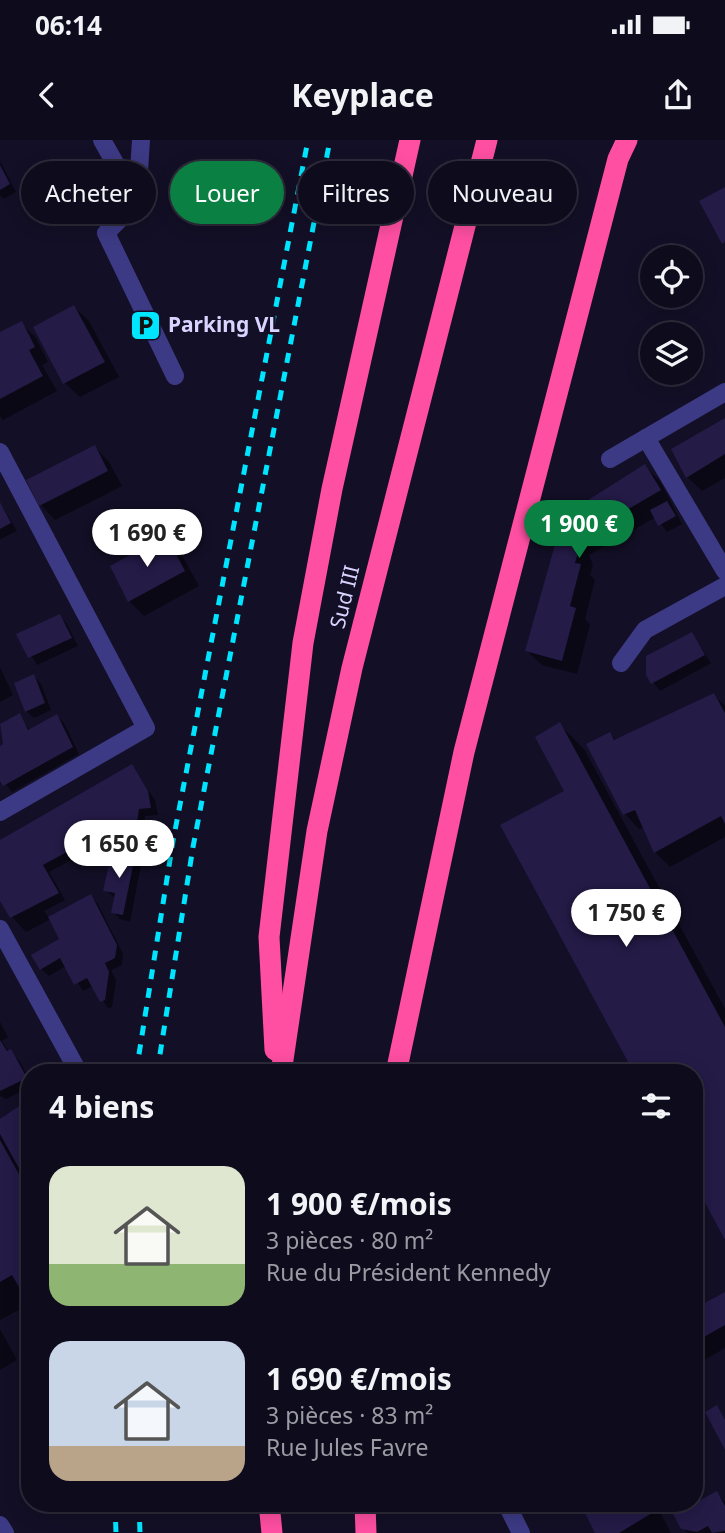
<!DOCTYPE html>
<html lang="fr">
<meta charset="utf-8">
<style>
body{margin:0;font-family:"Noto Sans",sans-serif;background:#171425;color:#f1f3f6;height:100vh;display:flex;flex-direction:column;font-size:26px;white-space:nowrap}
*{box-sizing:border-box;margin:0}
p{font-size:23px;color:#9b9ba3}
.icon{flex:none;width:38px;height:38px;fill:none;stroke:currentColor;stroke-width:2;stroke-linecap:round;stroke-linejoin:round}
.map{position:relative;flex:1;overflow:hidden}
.drawer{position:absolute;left:21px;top:924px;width:682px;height:448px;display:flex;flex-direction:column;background:#0e0b1c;border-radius:28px;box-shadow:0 4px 18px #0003,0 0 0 2px #2e2b3b}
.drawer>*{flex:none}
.top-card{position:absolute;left:21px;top:21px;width:684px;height:63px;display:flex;gap:14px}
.fabs{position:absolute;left:640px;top:105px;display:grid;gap:14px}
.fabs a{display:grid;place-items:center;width:63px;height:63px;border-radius:50%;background:#0e0b1c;box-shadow:0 4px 18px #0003,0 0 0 2px #2e2b3b;font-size:35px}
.price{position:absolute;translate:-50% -60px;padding:0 16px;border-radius:24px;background:#fff;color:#222;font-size:23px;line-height:46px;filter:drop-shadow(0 2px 4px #0008)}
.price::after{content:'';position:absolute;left:50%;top:42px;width:21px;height:16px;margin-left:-10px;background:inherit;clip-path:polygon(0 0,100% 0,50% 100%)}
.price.selected{background:#0b8043;color:#fff}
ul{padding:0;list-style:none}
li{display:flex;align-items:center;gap:21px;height:175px;padding:0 28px}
li span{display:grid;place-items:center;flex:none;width:196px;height:140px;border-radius:21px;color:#555}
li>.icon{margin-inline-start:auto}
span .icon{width:84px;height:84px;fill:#fffc;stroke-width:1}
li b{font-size:30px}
h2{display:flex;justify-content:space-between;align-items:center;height:84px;padding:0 28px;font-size:30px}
.chip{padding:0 24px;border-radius:32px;background:#0e0b1c;box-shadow:0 4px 18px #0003,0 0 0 2px #2e2b3b;font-size:24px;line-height:63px}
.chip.selected{background:#0b8043;color:#fff}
.status{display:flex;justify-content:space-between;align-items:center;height:49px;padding:0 35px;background:#0e0b1c;direction:ltr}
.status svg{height:19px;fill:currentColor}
header{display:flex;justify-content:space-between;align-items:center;height:91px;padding:0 28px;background:#0e0b1c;font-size:32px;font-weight:700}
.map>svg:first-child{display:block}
.shadow{fill:#0007}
.building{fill:#241b47}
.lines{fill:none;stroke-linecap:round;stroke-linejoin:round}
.minor{stroke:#3d3a85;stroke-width:18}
.highway{stroke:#ff4fa3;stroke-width:21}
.rail{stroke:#00e5ff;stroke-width:5;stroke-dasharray:10 9;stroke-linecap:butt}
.labels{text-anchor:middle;stroke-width:5;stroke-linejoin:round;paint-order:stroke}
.poi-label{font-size:21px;font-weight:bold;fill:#d9d4ff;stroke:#130f26;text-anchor:start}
.street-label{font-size:21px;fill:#d9d4ff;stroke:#130f26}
</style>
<div class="status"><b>06:14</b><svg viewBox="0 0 49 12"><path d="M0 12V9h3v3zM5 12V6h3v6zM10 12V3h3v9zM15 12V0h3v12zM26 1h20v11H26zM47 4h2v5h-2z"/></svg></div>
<header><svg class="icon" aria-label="back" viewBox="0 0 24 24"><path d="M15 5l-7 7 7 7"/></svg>Keyplace<svg class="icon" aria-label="share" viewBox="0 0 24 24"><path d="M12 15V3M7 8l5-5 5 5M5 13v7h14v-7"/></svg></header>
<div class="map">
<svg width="725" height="1393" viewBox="0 0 725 1393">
<rect width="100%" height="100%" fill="#130f26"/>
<g class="shadow">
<polygon points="0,21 16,52 3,59 0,55"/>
<polygon points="74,167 89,181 119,237 80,257 65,243"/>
<polygon points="21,183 36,198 48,222 42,225 57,251 3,280 0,276 0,194"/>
<polygon points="725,280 725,338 702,351 687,337"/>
<polygon points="95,307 109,322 122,346 55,380 41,365"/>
<polygon points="645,327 660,341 682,384 667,392 656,377 589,415 593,425 590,435 595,440 585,479 590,485 577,534 542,525 527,511 565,377"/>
<polygon points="0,363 17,391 0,399"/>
<polygon points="165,398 180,412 199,446 144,476 129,461"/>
<polygon points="60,476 67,484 78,506 37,525 19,495"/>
<polygon points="692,494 711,523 660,551 647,534"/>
<polygon points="0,527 13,555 0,562"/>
<polygon points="34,536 41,544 51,570 34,578 26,571"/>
<polygon points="714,555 725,566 725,697 670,727 655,712 644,687 639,689 625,674 589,605 610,594 617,601"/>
<polygon points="19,576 30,590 57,576 64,583 79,614 12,652 0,637 0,608 5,605 0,586"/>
<polygon points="559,584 584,609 725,869 725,1096 695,1041 695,933 567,651"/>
<polygon points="131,626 155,660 158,675 145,676 143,696 126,691 49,732 65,760 44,771 49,778 90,756 98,764 123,814 122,825 111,830 116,840 112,867 108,868 93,846 83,851 66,826 49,836 41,829 61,800 51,779 26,792 12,777 0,757 0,702"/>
<polygon points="134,717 141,725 130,782 120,779 113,772 115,758 105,750"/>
<polygon points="0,882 8,897 2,901 9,912 18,919 30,940 30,947 6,959 0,956"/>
<polygon points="28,963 30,1164 0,1180 0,980"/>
<polygon points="725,1154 725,1208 695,1225 695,1158 703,1166"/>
<polygon points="0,1189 17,1220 0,1230"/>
<polygon points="717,1353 725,1362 725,1393 688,1393 682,1388 695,1360 697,1363"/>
<polygon points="582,1363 655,1363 671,1393 597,1393"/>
</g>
<g class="building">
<polygon points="0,25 10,44 0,50"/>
<polygon points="725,47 725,102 722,104 699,61"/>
<polygon points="74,165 105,222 63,244 33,187"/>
<polygon points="22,181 35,207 29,210 43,236 0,259 0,192"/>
<polygon points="725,278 725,314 686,338 671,309"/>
<polygon points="95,305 108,331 39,366 26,340"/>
<polygon points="645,324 661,350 577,399 580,405 575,423 581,424 570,466 576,468 562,521 525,511 563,376"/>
<polygon points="667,361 676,376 658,386 650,370"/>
<polygon points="0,362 11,383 0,389"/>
<polygon points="166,395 185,431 128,462 110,426"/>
<polygon points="60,474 72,498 28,518 16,494"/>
<polygon points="692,492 705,515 651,544 646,535 646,516"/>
<polygon points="34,534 45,563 25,572 14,543"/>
<polygon points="714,553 725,573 725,684 721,676 654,713 635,670 623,675 586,604 610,592 614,600"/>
<polygon points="20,573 28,590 57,574 73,607 3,646 0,641 0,606 3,604 0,584"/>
<polygon points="560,582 725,887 725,1100 695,1044 695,933 634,933 500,685 564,651 535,597"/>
<polygon points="132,624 148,651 151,668 139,669 136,689 120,688 122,682 43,725 59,753 10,778 0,761 0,700"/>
<polygon points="112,711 135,716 123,775 111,773 115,753 103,751"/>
<polygon points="91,754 117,805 115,818 105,823 109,832 105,860 100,862 87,838 74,845 60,818 40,830 31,815 59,799 48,777"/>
<polygon points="0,900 7,911 11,909 27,938 0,951"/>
<polygon points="28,960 30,982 26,983 30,990 30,1048 0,994 0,979"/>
<polygon points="0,1000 30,1054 30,1148 22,1152 12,1135 0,1142"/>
<polygon points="725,1152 725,1185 695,1202 695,1159 699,1166"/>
<polygon points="717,1265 725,1280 725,1310 705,1272"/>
<polygon points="717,1351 725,1366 725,1391 712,1393 708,1386 697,1392 681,1389 670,1368 679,1363 695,1363"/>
<polygon points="580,1363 647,1363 652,1373 619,1393 595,1393"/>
</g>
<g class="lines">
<g class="minor">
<polyline points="102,0 137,62 141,0"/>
<polyline points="137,62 106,93 175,236"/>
<polyline points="646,298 725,431"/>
<polyline points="0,312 146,588 0,672"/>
<polyline points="610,319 725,252"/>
<polyline points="621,523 645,490 725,446"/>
<polyline points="0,789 79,933"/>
<polyline points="506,1363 521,1393"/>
<polyline points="0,1385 5,1393"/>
</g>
<g class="highway">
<polyline points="275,910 269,797 303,503 332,349 410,0"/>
<polyline points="281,933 317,691 352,528 487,0"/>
<polyline points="396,933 464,612 618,19 627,0"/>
<polyline points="269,1363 272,1393"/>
<polyline points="365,1363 366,1393"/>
</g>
<g class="rail">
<polyline points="136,933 173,701 308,0"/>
<polyline points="157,933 193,707 330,0"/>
<polyline points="115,1363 116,1393"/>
<polyline points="139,1363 140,1393"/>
</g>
</g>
<defs>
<symbol id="parking-square" viewBox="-11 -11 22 22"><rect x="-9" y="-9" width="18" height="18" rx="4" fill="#00e5ff" stroke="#130f26"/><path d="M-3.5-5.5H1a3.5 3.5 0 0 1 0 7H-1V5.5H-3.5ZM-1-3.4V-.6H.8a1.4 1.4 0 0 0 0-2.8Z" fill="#111"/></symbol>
</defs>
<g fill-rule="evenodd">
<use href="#parking-square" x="128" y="168" width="35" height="35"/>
</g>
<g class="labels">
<g class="poi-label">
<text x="168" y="192">Parking VL</text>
</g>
<g class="street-label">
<text transform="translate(345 457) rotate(-76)" y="7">Sud III</text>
</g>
</g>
</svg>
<div class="fabs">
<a><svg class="icon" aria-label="locate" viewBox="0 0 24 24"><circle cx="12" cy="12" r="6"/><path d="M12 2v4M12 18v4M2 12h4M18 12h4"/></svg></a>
<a><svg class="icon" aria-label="layers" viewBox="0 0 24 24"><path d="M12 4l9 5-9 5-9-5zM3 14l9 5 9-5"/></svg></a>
</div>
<b class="price selected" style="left:579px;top:420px">1 900 €</b>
<b class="price" style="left:147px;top:429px">1 690 €</b>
<b class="price" style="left:119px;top:740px">1 650 €</b>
<b class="price" style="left:626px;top:809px">1 750 €</b>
<div class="top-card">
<a class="chip">Acheter</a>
<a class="chip selected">Louer</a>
<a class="chip">Filtres</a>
<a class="chip">Nouveau</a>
</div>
<section class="drawer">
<h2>4 biens<svg class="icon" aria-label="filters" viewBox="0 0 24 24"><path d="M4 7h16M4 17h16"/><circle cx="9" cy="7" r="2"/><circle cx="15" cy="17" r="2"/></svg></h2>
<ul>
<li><span style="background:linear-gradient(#dfe7d0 70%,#8fb573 0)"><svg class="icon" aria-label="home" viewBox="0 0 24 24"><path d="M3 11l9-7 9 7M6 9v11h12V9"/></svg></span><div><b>1 900 €/mois</b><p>3 pièces · 80 m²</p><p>Rue du Président Kennedy</p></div></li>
<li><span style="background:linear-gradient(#c9d6e8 75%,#b9a48a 0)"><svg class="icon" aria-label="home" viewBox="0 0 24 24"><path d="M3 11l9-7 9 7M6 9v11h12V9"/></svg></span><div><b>1 690 €/mois</b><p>3 pièces · 83 m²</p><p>Rue Jules Favre</p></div></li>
</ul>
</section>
</div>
